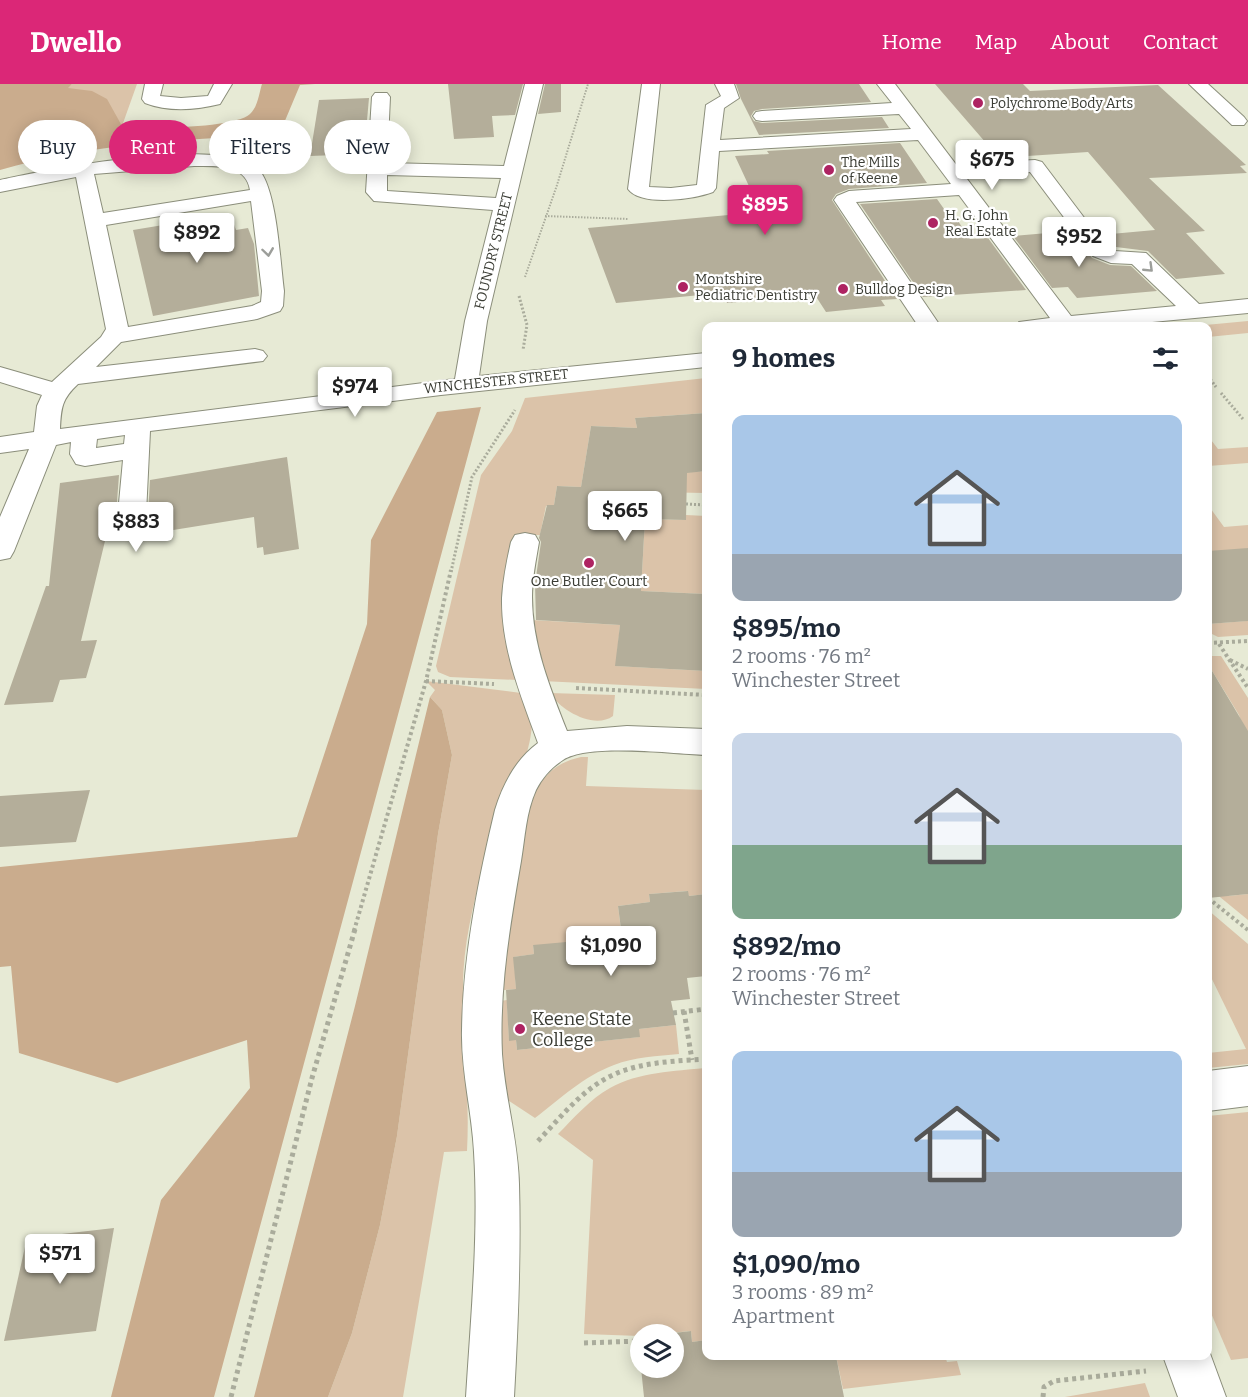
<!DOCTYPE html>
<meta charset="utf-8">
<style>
body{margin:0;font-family:Bitter,serif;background:#f2f2f3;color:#1f2937;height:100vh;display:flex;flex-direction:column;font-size:22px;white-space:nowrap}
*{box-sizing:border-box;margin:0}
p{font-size:20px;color:#747a83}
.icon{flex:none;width:33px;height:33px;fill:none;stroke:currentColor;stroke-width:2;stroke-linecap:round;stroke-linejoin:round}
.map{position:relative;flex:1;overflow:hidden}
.drawer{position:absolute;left:702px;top:238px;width:510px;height:1038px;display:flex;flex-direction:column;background:#fff;border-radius:12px;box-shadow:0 3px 15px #0003}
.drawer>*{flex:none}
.banner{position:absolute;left:18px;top:36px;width:570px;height:54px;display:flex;gap:12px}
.fabs{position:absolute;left:630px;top:1240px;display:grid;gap:12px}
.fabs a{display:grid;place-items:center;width:54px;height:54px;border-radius:50%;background:#fff;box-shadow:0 3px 15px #0003;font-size:30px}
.price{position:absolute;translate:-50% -51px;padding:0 14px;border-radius:6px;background:#fff;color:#222;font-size:20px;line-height:39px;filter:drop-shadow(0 2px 3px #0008)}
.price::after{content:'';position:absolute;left:50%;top:36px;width:18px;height:14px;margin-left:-9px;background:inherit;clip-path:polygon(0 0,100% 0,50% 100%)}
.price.active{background:#db2777;color:#fff}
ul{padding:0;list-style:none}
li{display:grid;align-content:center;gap:12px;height:318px;padding:0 30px}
li span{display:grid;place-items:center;height:186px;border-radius:12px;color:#555}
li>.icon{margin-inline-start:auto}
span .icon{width:108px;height:108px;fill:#fffc;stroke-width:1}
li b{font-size:26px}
h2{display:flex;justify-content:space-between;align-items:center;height:72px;padding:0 30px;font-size:26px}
.tag{padding:0 21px;border-radius:27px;background:#fff;box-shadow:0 3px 15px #0003;font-size:21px;line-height:54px}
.tag.active{background:#db2777;color:#fff}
header{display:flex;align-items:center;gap:36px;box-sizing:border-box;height:84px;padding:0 30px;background:#db2777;color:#fff}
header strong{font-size:28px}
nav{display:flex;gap:33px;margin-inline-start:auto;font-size:21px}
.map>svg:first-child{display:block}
.green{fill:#dbc3a9}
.forest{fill:#caac8d}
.building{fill:#b4ae9a}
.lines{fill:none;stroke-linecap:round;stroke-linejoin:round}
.minor-casing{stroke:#8b8e7b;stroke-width:2}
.path-far3{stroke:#aaac9c;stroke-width:2;stroke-dasharray:1.5 1.5;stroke-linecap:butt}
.path-far2{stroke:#aaac9c;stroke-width:3;stroke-dasharray:2 2;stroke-linecap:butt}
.path-far1{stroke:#aaac9c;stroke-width:4;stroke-dasharray:3 3;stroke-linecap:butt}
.path{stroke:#aaac9c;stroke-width:5;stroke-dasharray:4 4;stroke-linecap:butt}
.minor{fill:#fff;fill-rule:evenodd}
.oneway{stroke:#9c9e9a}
.poi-dot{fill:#ae2362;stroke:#fff;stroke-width:2}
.labels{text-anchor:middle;stroke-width:4.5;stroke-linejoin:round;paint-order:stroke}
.far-poi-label{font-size:14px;fill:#3a3c34;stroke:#fff;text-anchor:start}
.far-street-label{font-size:14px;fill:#3a3c34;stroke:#fff}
.poi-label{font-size:15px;fill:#3a3c34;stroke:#fff}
.near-poi-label{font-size:18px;fill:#3a3c34;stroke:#fff;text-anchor:start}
</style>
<header>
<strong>Dwello</strong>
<nav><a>Home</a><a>Map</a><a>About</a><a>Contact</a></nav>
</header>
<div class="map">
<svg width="1248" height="1313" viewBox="0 0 1248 1313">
<rect width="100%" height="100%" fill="#e7ead5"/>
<g class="green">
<polygon points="72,0 137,0 122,42 118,37 67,4"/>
<polygon points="1248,237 1248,249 1208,253 1208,243 1184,243"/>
<polygon points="706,294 706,329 635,334 637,344 591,342 581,403 557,402 554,421 546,422 540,451 517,451 518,596 450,593 438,588 436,582 481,391 512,347 525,314"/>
<polygon points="1208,352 1218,365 1248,363 1248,379 1208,382"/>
<polygon points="706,387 706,409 648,408 649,391"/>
<polygon points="1208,421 1224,443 1248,441 1248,464 1208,478"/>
<polygon points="686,431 706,432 706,510 641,507 645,435 686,436"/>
<polygon points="1248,530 1248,551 1218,553 1208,548 1208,540 1246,537"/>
<polygon points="531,536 620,541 616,582 706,587 706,605 542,597"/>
<polygon points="1208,572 1221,572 1248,614 1248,661 1239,631 1208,580"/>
<path d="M426,597l95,12c3,5 8,10 9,15 12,38 -36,118 -46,157 -11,38 -21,82 -21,121 0,56 7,110 4,165l-23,1 -41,245h-75l24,-64 28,-108 17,-89 41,-302 14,-79 -10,-45 -12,-13 5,-7z"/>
<path d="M550,609l65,2 -2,21c-19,14 -53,-6 -63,-23z"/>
<path d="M581,673h7l-2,29 120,4v104l-17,2 -2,-5 -38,3 1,8 -32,4 5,40 -90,-1 1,9 -20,3 2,32 -22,2 34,-188c15,-25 23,-39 53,-46z"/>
<polygon points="1224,803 1229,812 1248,810 1248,836 1209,804"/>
<polygon points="1208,826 1248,860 1248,980 1208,984 1208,969 1246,965 1208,887"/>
<path d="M507,916l2,40h7l1,10 122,-13v-8l37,-4 3,29c-21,2 -45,3 -65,11 -30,11 -54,34 -79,53l-29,-19 -12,-97z"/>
<path d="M706,984v272l-14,2 -1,-11 -51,5 -56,-2 9,-174 -35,-26c16,-16 32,-35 52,-46 28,-16 65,-17 96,-20z"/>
<polygon points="1248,1028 1248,1274 1231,1276 1208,1222 1208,1032"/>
<polygon points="836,1272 945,1272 947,1278 957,1277 961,1291 843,1305"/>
<polygon points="1145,1299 1150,1313 1065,1313"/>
</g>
<g class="forest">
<path d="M0,0h72l-4,4 24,3 15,8 15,27c21,4 114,2 128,-12 8,-7 9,-21 12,-30h53l-15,1 -21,50c-94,4 -189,9 -279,35z"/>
<polygon points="481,323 214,1313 111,1313 161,1116 250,1004 247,956 117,999 19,969 11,882 0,883 0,783 297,753 367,540 371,456 437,328"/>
<polygon points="430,613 442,626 452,671 438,750 397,1052 380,1141 352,1249 328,1313 254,1313 355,922"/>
</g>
<g class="building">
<polygon points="448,0 523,0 515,31 492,32 494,53 454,55"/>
<polygon points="545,0 561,0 561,28 538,30"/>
<polygon points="736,0 859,0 871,18 762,25 754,27 751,32 754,37 762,39 882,33 889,44 759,51 741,15"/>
<polygon points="935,0 1023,0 1030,7 1158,1 1246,81 1240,82 1247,89 1149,94 1205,147 1186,149 1225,190 1176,195 1148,167 1108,162 1100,151 1155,146 1088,68 999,74"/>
<polygon points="369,14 364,70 310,72 319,16"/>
<polygon points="900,59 927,99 849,105 836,110 832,116 897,215 881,216 885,222 826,228 815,211 727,219 722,209 616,219 588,144 761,128 735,72 769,70 767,67"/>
<polygon points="937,115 949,132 954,131 970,155 988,154 1026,206 923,213 860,120"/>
<polygon points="230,130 236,146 248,144 254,160 259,212 153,232 133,146"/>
<polygon points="1059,148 1064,154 1076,153 1092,174 1110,181 1131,182 1157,207 1077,214 1068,203 1052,204 1013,152"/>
<polygon points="706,329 706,387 687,389 686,436 645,435 641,507 706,510 706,587 615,582 620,541 536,536 535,500 541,458 539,454 547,421 554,421 557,402 581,403 591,342 637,344 635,334"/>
<polygon points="287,373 299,465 264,471 263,463 257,464 254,433 105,457 81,557 97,556 86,594 60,596 53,618 4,621 46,502 49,502 60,399 119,391 116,431 121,438 133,441 143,438 148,431 150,396"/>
<polygon points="1248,464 1248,537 1208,540 1208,467"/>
<polygon points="1208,580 1248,647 1248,810 1208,814"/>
<polygon points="90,706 76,758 0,763 0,712"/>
<polygon points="688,807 689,812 706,810 706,892 687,894 690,915 671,917 676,941 639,945 640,953 517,966 516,956 509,957 506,906 516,905 513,873 534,870 533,861 622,853 618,822 650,818 649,810"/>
<polygon points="114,1144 96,1247 4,1257 27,1154"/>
<polygon points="691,1247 692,1258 706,1256 706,1272 836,1272 844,1313 644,1313 641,1284 674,1284 674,1251 657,1251"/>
</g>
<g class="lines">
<defs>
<g id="minor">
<path d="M145,0h18l-3,12 21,2 27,-2 6,-12h18l-12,20c-24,6 -52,8 -75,-1l-3,-4z"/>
<path d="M525,0h18l-56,237 -8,55 227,-23v14l-265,28 -291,36 -4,83 -4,6 -10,3 -10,-3 -4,-6 5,-54 -38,6 -9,-2 -6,-10 1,-12 -15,3 -42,106 -4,7 -10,2v-43l29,-68 -29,4v-16l34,-5 3,-26 5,-11 -42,-13v-15l52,15 49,-45 5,-8 -30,-152 -76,15v-12c45,-10 231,-47 260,-9 17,22 20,90 24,120l-1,15 -3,5 -23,8 -136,23 -25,25 159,-18 8,2 4,5 -4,5 -185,23c-16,15 -17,23 -18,45l395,-50 10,-58 28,-111 -119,-9 -8,-9 6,-95 3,-4h12l3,4 -3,66 117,3zM194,82c20,0 52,-3 56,24l-147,23 -9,-39zM387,91l114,3 -5,20 -109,-7zM251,117l11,90 -1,11 -9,4 -124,21 -22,-102zM125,351l-1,9 -28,4 1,-9z"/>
<path d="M642,0h18l-11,103 22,1 26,-3 9,-80 15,-9 -6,-12h19l5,14 -15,10 -4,32 191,-11 -12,-15 -137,7 -6,-1 -3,-4 3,-4 6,-1 130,-8 -15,-19h18l176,232 105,-10 -44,-42 -21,-1 -18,-7 -63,-84 -59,2 -7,-2 -3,-4 3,-4 71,-4 7,2 65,86 8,3 31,2 53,51 49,-5v14l-149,14h-83l3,-5 31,-4 -91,-123 -103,7 85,125h-22l-85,-127 3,-4 12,-5 102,-7 -33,-44 -199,11 -3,37 -3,4c-18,7 -72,15 -85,-3z"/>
<polygon points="1189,0 1208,0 1244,33 1247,37 1244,41 1232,41"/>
<path d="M525,449l10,2 4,7c-3,18 -7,37 -7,55 0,47 18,91 35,134l60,-5 79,3v26c-32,-1 -117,-12 -143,5 -11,7 -21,18 -27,30 -10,22 -11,47 -15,71 -11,64 -22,128 -19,193 3,44 16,86 17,130 2,71 -1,142 -5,213h-48c5,-81 13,-164 8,-245 -2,-41 -13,-80 -12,-122 1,-73 16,-149 33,-220 8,-26 21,-51 43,-67 -17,-47 -37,-95 -36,-145 1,-19 5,-38 9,-56l4,-7z"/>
<polygon points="1248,982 1248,1022 1208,1027 1208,987"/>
<polygon points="1208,1264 1226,1313 1178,1313 1163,1272 1208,1272"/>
</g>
</defs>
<use href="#minor" class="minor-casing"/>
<g class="path-far3">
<polyline points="728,126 739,123 744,118 743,109 751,107"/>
<polyline points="545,132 628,135"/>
<polyline points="525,193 557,101 588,0"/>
</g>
<g class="path-far2">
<polyline points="519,212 527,241 523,266"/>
<polyline points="1208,292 1216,303"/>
<polyline points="1221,309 1243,335"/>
<polyline points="686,420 706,421"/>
<polyline points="451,488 472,393 515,326"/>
</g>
<g class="path-far1">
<polyline points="1208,559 1248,557"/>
<polyline points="1219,560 1248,604"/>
<polyline points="1230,576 1248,585"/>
<polyline points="426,597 494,600"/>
<polyline points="576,604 706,611"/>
<polyline points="1208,814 1248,846"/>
<polyline points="354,847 426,597 451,486"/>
</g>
<g class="path">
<polyline points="684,927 692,976"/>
<polyline points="673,929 706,925"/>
<path d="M538,1057c23,-24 45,-53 77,-67 27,-12 61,-13 91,-15"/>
<polyline points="584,1259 640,1257"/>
<polyline points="231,1313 312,994 355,845"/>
<polyline points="1043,1313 1044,1303 1054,1297 1146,1287"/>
</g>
<use href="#minor" class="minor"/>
</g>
<defs><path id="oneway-chevron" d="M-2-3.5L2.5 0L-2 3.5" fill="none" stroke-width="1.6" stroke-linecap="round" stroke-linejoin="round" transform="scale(1.5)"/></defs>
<g class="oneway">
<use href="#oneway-chevron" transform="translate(268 168) rotate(82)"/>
<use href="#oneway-chevron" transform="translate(1149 184) rotate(44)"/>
</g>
<g class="poi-dot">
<circle cx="978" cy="19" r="6"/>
<circle cx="829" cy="86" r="6"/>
<circle cx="933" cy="139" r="6"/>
<circle cx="683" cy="203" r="6"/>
<circle cx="843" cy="205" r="6"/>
<circle cx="589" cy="479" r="6"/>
<circle cx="520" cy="945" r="6"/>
</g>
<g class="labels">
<g class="far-poi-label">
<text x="990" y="24">Polychrome Body Arts</text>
<text x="841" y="83">The Mills<tspan x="841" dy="16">of Keene</tspan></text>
<text x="945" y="136">H. G. John<tspan x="945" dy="16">Real Estate</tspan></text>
<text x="695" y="200">Montshire<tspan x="695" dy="16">Pediatric Dentistry</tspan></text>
<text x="855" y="210">Bulldog Design</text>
</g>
<g class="far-street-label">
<text transform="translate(493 167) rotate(-76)" y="5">FOUNDRY STREET</text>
<text transform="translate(496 297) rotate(-6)" y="5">WINCHESTER STREET</text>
</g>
<g class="poi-label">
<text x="589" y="502">One Butler Court</text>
</g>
<g class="near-poi-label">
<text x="532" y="941">Keene State<tspan x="532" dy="21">College</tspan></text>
</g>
</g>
</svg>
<div class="fabs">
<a><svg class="icon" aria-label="layers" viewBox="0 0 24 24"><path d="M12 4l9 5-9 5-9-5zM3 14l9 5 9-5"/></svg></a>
</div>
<b class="price" style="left:992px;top:107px">$675</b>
<b class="price active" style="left:765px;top:152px">$895</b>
<b class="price" style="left:197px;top:180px">$892</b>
<b class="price" style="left:1079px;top:184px">$952</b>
<b class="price" style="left:355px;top:334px">$974</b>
<b class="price" style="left:625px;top:458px">$665</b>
<b class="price" style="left:136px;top:469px">$883</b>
<b class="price" style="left:611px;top:893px">$1,090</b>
<b class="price" style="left:60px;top:1201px">$571</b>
<div class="banner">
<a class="tag">Buy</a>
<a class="tag active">Rent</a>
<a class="tag">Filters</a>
<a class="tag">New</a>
</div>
<section class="drawer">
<h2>9 homes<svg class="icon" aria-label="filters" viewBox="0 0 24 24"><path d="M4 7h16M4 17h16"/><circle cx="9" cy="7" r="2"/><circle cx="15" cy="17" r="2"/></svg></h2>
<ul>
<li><span style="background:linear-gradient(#a9c7e8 75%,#9aa5b1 0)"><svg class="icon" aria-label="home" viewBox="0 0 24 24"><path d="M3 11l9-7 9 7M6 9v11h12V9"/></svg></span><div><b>$895/mo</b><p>2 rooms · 76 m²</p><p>Winchester Street</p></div></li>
<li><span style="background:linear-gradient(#c9d6e8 60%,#7fa58c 0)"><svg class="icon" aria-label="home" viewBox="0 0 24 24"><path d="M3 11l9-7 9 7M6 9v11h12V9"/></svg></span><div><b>$892/mo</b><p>2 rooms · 76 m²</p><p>Winchester Street</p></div></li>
<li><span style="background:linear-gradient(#a9c7e8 65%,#9aa5b1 0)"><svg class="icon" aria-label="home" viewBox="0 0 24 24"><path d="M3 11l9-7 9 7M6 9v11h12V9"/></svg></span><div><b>$1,090/mo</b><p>3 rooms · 89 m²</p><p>Apartment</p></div></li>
</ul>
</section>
</div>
